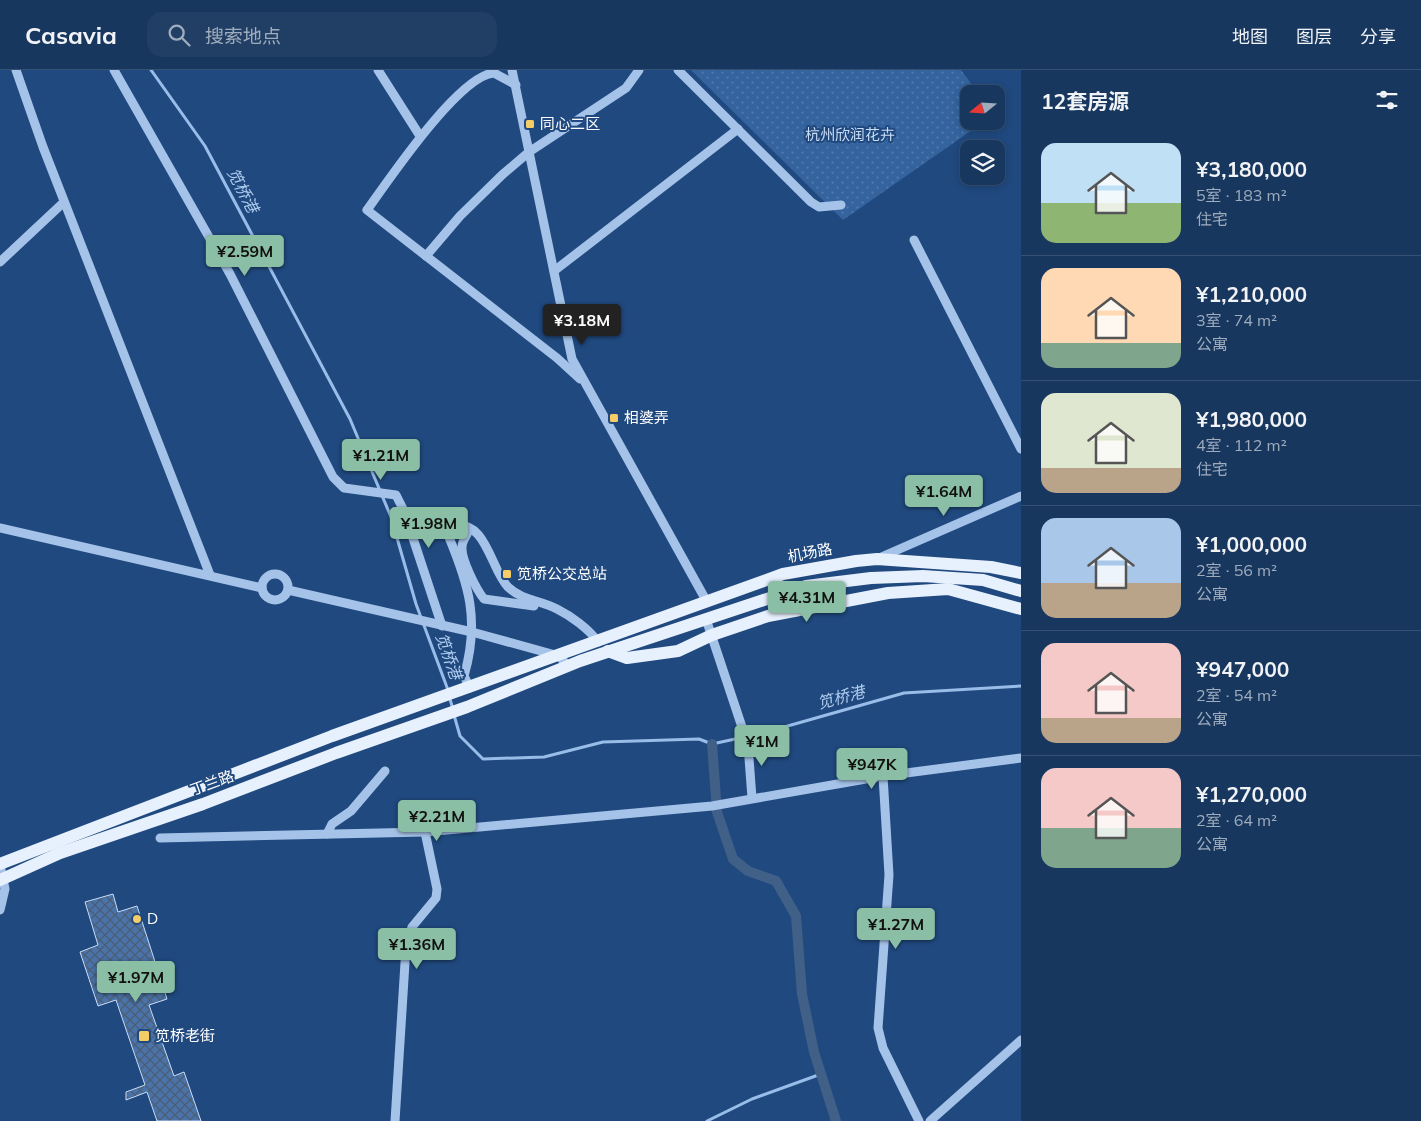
<!DOCTYPE html>
<html lang="zh">
<meta charset="utf-8">
<style>
body{margin:0;font-family:Mulish,"Noto Sans SC",sans-serif;background:#213f65;color:#f1f3f6;height:100vh;display:flex;flex-direction:column;font-size:19px;white-space:nowrap}
*{box-sizing:border-box;margin:0}
p{font-size:16px;color:#9facbd}
.icon{flex:none;width:28px;height:28px;fill:none;stroke:currentColor;stroke-width:2;stroke-linecap:round;stroke-linejoin:round}
.map{position:relative;flex:1;overflow:hidden}
.panel{display:flex;flex-direction:column;background:#18375f;width:400px}
.panel>*{flex:none}
.needle{width:32px;rotate:252deg}
.controls{position:absolute;left:960px;top:15px;display:grid;gap:10px}
.controls a{display:grid;place-items:center;width:45px;height:45px;border-radius:10px;background:#18375f;box-shadow:0 2px 8px #0003,0 0 0 1px #365174;font-size:25px}
.price{position:absolute;translate:-50% -42px;padding:0 11px;border-radius:5px;background:#8abfa5;color:#111;font-size:16px;line-height:32px;filter:drop-shadow(0 1px 2px #0008)}
.price::after{content:'';position:absolute;left:50%;top:30px;width:15px;height:11px;margin-left:-8px;background:inherit;clip-path:polygon(0 0,100% 0,50% 100%)}
.price.on{background:#222;color:#fff}
ul{padding:0;list-style:none}
li{display:flex;align-items:center;gap:15px;height:125px;padding:0 20px}
li+li{border-top:1px solid #365174}
li span{display:grid;place-items:center;flex:none;width:140px;height:100px;border-radius:15px;color:#555}
li>.icon{margin-inline-start:auto}
span .icon{width:60px;height:60px;fill:#fffc;stroke-width:1}
li b{font-size:21px}
h2{display:flex;justify-content:space-between;align-items:center;height:60px;padding:0 20px;font-size:21px}
header{display:flex;align-items:center;gap:30px;box-sizing:border-box;height:70px;padding:0 25px;background:#18375f;border-bottom:1px solid #365174}
header strong{font-size:24px}
nav{display:flex;gap:28px;margin-inline-start:auto;font-size:18px}
.search{width:350px;height:45px;background:#213f65;display:flex;align-items:center;gap:12px;box-sizing:border-box;padding:0 18px;border-radius:15px;color:#9facbd;font-size:19px}
main{display:flex;flex:1;min-height:0}
.map>svg:first-child{display:block}
.grass{fill:url(#grass-dots)}
.lines{fill:none;stroke-linecap:round;stroke-linejoin:round}
.stream{stroke:#99bde9;stroke-width:3}
.canal{stroke:#416087;stroke-width:10}
.building{fill:url(#building-cross-hatch);stroke:#c9ddf6}
.minor{stroke:#a5c3e8;stroke-width:9}
.major{stroke:#e7f0fd;stroke-width:12}
.poi-dot{fill:#f5cc66;stroke:#20497f;stroke-width:2}
.labels{text-anchor:middle;stroke-width:4;stroke-linejoin:round;paint-order:stroke}
.poi-label{font-size:15px;fill:#fff;stroke:#20497f;text-anchor:start}
.park-label{font-size:15px;fill:#c9ddf6;stroke:#20497f}
.street-label{font-size:15px;fill:#fff;stroke:#20497f}
.water-label{font-size:16px;font-style:italic;fill:#b0cdef;stroke:#20497f}
</style>
<header>
<strong>Casavia</strong>
<div class="search"><svg class="icon" aria-label="search" viewBox="0 0 24 24"><circle cx="10" cy="10" r="6"/><path d="M15 15l6 6"/></svg>搜索地点</div>
<nav><a>地图</a><a>图层</a><a>分享</a></nav>
</header>
<main>
<div class="map">
<svg width="1021" height="1051" viewBox="0 0 1021 1051">
<defs>
<pattern id="grass-dots" width="8" height="8" patternUnits="userSpaceOnUse" patternTransform="scale(1.25)"><rect width="8" height="8" fill="#34639e"/><path d="M2 2h.1M6 6h.1" fill="none" stroke="#527aad" stroke-width="1.8" stroke-linecap="round"/></pattern>
<pattern id="building-cross-hatch" width="8" height="8" patternUnits="userSpaceOnUse" patternTransform="scale(1.25)"><rect width="8" height="8" fill="#4973a9"/><path d="M0 0l8 8M0 8l8-8" fill="none" stroke="#4b5e76"/></pattern>
</defs>
<rect width="100%" height="100%" fill="#20497f"/>
<polygon class="grass" points="691,0 961,0 979,24 969,24 969,51 985,51 843,150"/>
<g class="lines">
<g class="stream">
<polyline points="151,0 205,76 350,349 391,447 416,534 448,620"/>
<polyline points="449,626 453,639"/>
<polyline points="454,645 460,666 483,689 544,687 603,672 699,669 712,674 763,663 904,623 1021,616"/>
<polyline points="707,1051 752,1029 821,1004"/>
</g>
<polyline class="canal" points="712,674 717,742 733,789 748,801 776,811 796,846 802,924 814,982 836,1051"/>
</g>
<polygon class="building" points="113,824 118,842 137,836 167,929 149,935 174,1006 184,1002 201,1051 157,1051 147,1022 126,1030 126,1022 145,1015 116,930 98,936 80,882 98,875 85,832"/>
<g class="lines">
<g class="minor">
<polyline points="16,0 43,77 210,505"/>
<polyline points="114,0 230,204 333,407 344,418 396,425 404,441 442,556"/>
<polyline points="378,0 420,66"/>
<polyline points="512,0 572,289 707,532"/>
<polyline points="678,0 811,132 819,137 841,135"/>
<path d="M516,15l-22,-12c-35,2 -106,108 -127,137l190,148 23,21"/>
<polyline points="914,170 1021,379"/>
<polyline points="426,186 460,146 502,105 529,82 626,18 639,0"/>
<polyline points="0,192 64,132"/>
<polyline points="554,201 738,59"/>
<path d="M463,454l5,8c-2,5 -6,9 -6,15 -1,12 14,42 22,52l50,7"/>
<polyline points="0,458 262,518"/>
<polyline points="879,488 1021,426"/>
<circle cx="275" cy="517" r="13"/>
<polyline points="288,520 472,562 559,586 568,596"/>
<polyline points="706,549 748,675 752,728"/>
<path d="M470,618l-6,-12c16,-55 5,-91 -16,-141l6,-9c32,-7 37,44 54,61 15,14 32,13 49,22 14,7 32,20 41,33"/>
<polyline points="883,706 889,805 878,958 883,978 919,1051"/>
<polyline points="327,764 332,754 351,741 385,701"/>
<polyline points="160,768 425,762 712,736 883,706 1021,688"/>
<polyline points="0,795 5,819 0,840"/>
<polyline points="395,1051 406,877 412,857 436,828 437,819 425,762"/>
<polyline points="930,1051 1021,970"/>
</g>
<g class="major">
<polyline points="608,581 627,588 678,581 712,565 768,546 888,523 948,519 1021,539"/>
<polyline points="0,794 332,666 783,504 856,491 877,489 991,497 1021,503"/>
<polyline points="0,810 60,783 203,734 336,683 467,637 580,591 806,516 871,508 923,506 983,510 1021,521"/>
</g>
</g>
<g class="poi-dot">
<rect x="525" y="49" width="10" height="10" rx="2.5"/>
<rect x="609" y="343" width="10" height="10" rx="2.5"/>
<rect x="502" y="499" width="10" height="10" rx="2.5"/>
<circle cx="137" cy="849" r="5"/>
<rect x="138" y="960" width="12" height="12" rx="2.5"/>
</g>
<g class="labels">
<g class="poi-label">
<text x="540" y="59">同心二区</text>
<text x="624" y="353">相婆弄</text>
<text x="517" y="509">笕桥公交总站</text>
<text x="147" y="854">D</text>
<text x="155" y="971">笕桥老街</text>
</g>
<g class="park-label">
<text x="850" y="70">杭州欣润花卉</text>
</g>
<g class="street-label">
<text transform="translate(810 483) rotate(-11)" y="5">机场路</text>
<text transform="translate(212 713) rotate(-20)" y="5">丁兰路</text>
</g>
<g class="water-label">
<text transform="translate(243 120) rotate(62)" y="6">笕桥港</text>
<text transform="translate(449 586) rotate(70)" y="6">笕桥港</text>
<text transform="translate(841 627) rotate(-15)" y="6">笕桥港</text>
</g>
</g>
</svg>
<div class="controls">
<a><svg class="needle" viewBox="-14 -14 28 28"><path d="M0-13l5 13h-10z" fill="#e53935"/><path d="M0 13l5-13h-10z" fill="#9facbd"/></svg></a>
<a><svg class="icon" aria-label="layers" viewBox="0 0 24 24"><path d="M12 4l9 5-9 5-9-5zM3 14l9 5 9-5"/></svg></a>
</div>
<b class="price" style="left:245px;top:207px">¥2.59M</b>
<b class="price on" style="left:582px;top:276px">¥3.18M</b>
<b class="price" style="left:381px;top:411px">¥1.21M</b>
<b class="price" style="left:944px;top:447px">¥1.64M</b>
<b class="price" style="left:429px;top:479px">¥1.98M</b>
<b class="price" style="left:807px;top:553px">¥4.31M</b>
<b class="price" style="left:762px;top:697px">¥1M</b>
<b class="price" style="left:872px;top:720px">¥947K</b>
<b class="price" style="left:437px;top:772px">¥2.21M</b>
<b class="price" style="left:896px;top:880px">¥1.27M</b>
<b class="price" style="left:417px;top:900px">¥1.36M</b>
<b class="price" style="left:136px;top:933px">¥1.97M</b>
</div>
<section class="panel">
<h2>12套房源<svg class="icon" aria-label="filters" viewBox="0 0 24 24"><path d="M4 7h16M4 17h16"/><circle cx="9" cy="7" r="2"/><circle cx="15" cy="17" r="2"/></svg></h2>
<ul>
<li><span style="background:linear-gradient(#bfe0f5 60%,#8fb573 0)"><svg class="icon" aria-label="home" viewBox="0 0 24 24"><path d="M3 11l9-7 9 7M6 9v11h12V9"/></svg></span><div><b>¥3,180,000</b><p>5室 · 183 m²</p><p>住宅</p></div></li>
<li><span style="background:linear-gradient(#ffd9b3 75%,#7fa58c 0)"><svg class="icon" aria-label="home" viewBox="0 0 24 24"><path d="M3 11l9-7 9 7M6 9v11h12V9"/></svg></span><div><b>¥1,210,000</b><p>3室 · 74 m²</p><p>公寓</p></div></li>
<li><span style="background:linear-gradient(#dfe7d0 75%,#b9a48a 0)"><svg class="icon" aria-label="home" viewBox="0 0 24 24"><path d="M3 11l9-7 9 7M6 9v11h12V9"/></svg></span><div><b>¥1,980,000</b><p>4室 · 112 m²</p><p>住宅</p></div></li>
<li><span style="background:linear-gradient(#a9c7e8 65%,#b9a48a 0)"><svg class="icon" aria-label="home" viewBox="0 0 24 24"><path d="M3 11l9-7 9 7M6 9v11h12V9"/></svg></span><div><b>¥1,000,000</b><p>2室 · 56 m²</p><p>公寓</p></div></li>
<li><span style="background:linear-gradient(#f6c9c9 75%,#b9a48a 0)"><svg class="icon" aria-label="home" viewBox="0 0 24 24"><path d="M3 11l9-7 9 7M6 9v11h12V9"/></svg></span><div><b>¥947,000</b><p>2室 · 54 m²</p><p>公寓</p></div></li>
<li><span style="background:linear-gradient(#f6c9c9 60%,#7fa58c 0)"><svg class="icon" aria-label="home" viewBox="0 0 24 24"><path d="M3 11l9-7 9 7M6 9v11h12V9"/></svg></span><div><b>¥1,270,000</b><p>2室 · 64 m²</p><p>公寓</p></div></li>
</ul>
</section>
</main>
